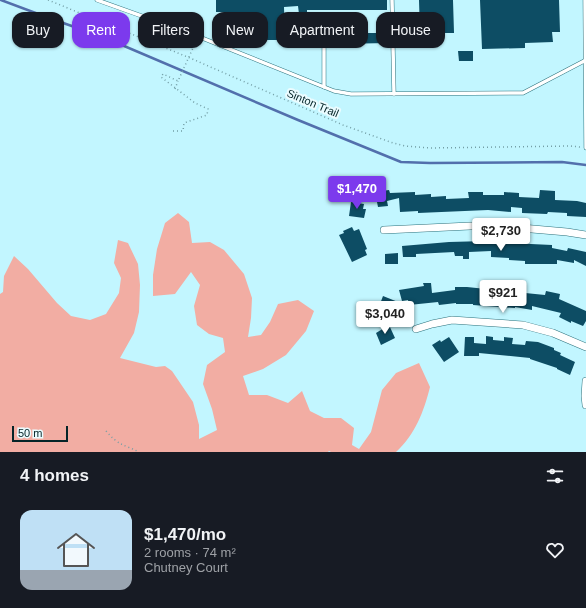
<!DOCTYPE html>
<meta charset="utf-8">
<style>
body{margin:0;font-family:Arial,sans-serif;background:#20242c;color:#f1f3f6;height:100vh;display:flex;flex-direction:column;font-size:15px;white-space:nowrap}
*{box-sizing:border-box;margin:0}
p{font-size:13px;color:#9ea1a6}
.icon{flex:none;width:22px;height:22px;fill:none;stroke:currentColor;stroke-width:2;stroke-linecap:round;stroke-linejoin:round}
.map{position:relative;height:452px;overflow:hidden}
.details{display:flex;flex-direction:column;background:#171b24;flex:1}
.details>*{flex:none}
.banner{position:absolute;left:12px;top:12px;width:562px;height:36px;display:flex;gap:8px}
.scale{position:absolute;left:12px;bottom:10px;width:56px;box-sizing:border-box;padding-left:4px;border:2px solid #052428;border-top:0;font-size:11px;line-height:14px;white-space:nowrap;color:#052428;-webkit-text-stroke:3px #ebfcff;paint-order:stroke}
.price{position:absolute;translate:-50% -34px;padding:0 9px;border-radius:4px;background:#fff;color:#222;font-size:13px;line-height:26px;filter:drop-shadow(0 1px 2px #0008)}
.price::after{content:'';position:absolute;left:50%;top:24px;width:12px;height:9px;margin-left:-6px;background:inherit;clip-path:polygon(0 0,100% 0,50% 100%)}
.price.current{background:#7c3aed;color:#fff}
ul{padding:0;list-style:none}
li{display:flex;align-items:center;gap:12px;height:100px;padding:0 20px}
li span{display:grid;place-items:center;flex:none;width:112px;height:80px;border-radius:12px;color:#555}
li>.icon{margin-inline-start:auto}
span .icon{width:48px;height:48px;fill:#fffc;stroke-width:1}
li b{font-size:17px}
h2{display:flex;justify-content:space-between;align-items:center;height:48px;padding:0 20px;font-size:17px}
.chip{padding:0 14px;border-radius:12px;background:#171b24;box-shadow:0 1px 3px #0004;font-size:14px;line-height:36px}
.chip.current{background:#7c3aed;color:#fff}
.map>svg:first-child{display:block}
.green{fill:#f2ada3}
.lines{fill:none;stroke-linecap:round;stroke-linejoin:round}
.stream{stroke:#526fac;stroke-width:2.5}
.building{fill:#0d4d64}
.service-casing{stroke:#2b727d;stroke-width:4.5}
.minor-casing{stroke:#2b727d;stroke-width:8}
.path{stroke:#739ea5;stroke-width:1.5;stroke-dasharray:1 3;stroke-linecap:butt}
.service{stroke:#fff;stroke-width:3.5}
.minor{stroke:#fff;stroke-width:7}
.labels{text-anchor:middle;stroke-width:4;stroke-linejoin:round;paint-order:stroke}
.street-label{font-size:11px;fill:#052428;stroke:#ebfcff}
</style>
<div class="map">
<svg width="586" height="452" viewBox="0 0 586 452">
<rect width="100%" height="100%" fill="#c2f6ff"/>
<path class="green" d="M178,213l11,9 3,21 18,-1 14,8 20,24 8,24 -1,20 -3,19 13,-2 9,-13 8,-18 20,-4 16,11 -8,20 -20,24 -23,14 -20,7 6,19h18l21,8 14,-12 8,20 14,7h17l13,10 -2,17 7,4 12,-17 11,-42 14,-17 23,-10 11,24c-6,24 -15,48 -34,65h-65l-2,-1 -1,1h-328v-158l3,-2 1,-16 10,-20 14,13 29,34 14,13 19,4 16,-6 13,-21 2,-15 -7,-15 4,-23 10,3 10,21 2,21 -1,27 -5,21 -14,25 36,9 9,-1 7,5 21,31 6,23v14l18,-9 -5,-21 -9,-25 4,-19 18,-13 -2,-14 -14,-4 -12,-9 -3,-19 6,-21 -9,-13 -16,22 -22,2v-21l4,-26 8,-26z"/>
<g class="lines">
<polyline class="stream" points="1,0 49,18 103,37 298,120 401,162 430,163 562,162 586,165"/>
</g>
<g class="building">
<polygon points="216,0 387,0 387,10 307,10 307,14 299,14 298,6 284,7 285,40 227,40 227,12 216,12"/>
<polygon points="419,0 453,0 454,33 420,33"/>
<polygon points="480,0 559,0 560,32 552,32 553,42 525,43 525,48 482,49"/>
<polygon points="340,33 387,33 387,43 340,44"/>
<polygon points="458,51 473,51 473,61 459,61"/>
<polygon points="389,190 390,193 415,192 415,195 431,194 431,197 446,196 446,199 469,198 468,192 483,192 483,195 504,195 504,192 519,193 519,197 539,198 540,190 555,191 555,200 577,201 586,203 586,217 567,216 567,213 548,212 547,214 522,213 522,208 511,207 511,212 488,210 418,213 418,211 400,212 399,198 387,201 388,206 378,207 375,192"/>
<polygon points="351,202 364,204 363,209 366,209 364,218 349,216"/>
<polygon points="352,227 354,231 359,229 367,249 365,250 367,255 352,262 339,235 344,233 343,231"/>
<polygon points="486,241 486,243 510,244 510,243 552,245 552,248 567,251 568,248 586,252 586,266 574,260 574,263 557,260 557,264 525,264 525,261 509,260 509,258 491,257 491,251 469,252 469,259 463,259 463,256 455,256 454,252 416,254 416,257 403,257 402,246 449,242"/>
<polygon points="398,253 398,264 385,264 385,254"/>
<polygon points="423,283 431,283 432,293 455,290 455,287 467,287 545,295 546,291 560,294 559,299 586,311 586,321 583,326 571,321 571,323 559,317 561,313 532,306 532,310 515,307 515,308 473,305 473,304 456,304 456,303 439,305 438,302 409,305 408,300 402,301 399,290 424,286"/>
<polygon points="383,296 398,302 383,305 395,310 392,318 368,309 370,303 376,306 377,302 380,304"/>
<polygon points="389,325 395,338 381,345 376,333"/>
<polygon points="486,336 493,337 493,340 504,341 504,337 513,338 512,344 525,345 526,341 538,342 554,348 554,350 561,353 560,355 575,362 570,375 557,369 557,368 530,359 530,358 479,353 479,356 464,356 465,337 474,337 474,343 486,344"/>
<polygon points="449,337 459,352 444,362 432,345 440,340 441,342"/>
</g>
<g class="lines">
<defs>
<g id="service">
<polyline points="97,0 192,34 334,91 351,94 523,93 586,60"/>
<polyline points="392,0 394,94"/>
<polyline points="585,0 586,148"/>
<polyline points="324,31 324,87"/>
</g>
<g id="minor">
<polyline points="384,230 470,226 498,226 567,232 586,235"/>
<polyline points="416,329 432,324 452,320 523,325 553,333 586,347"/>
<polyline points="586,381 585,396 586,405"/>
</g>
</defs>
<use href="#service" class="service-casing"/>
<use href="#minor" class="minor-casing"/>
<g class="path">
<polyline points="48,0 190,58 343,125 393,143 405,146 430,148 570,146 580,147"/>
<polyline points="175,89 178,81"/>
<polyline points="173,131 183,131 184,123 207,115 208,109 195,103 161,77 163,74 178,81 193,48"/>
<path d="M106,431c13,15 17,13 33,21"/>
</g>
<use href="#service" class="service"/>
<use href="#minor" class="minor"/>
</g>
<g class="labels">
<g class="street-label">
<text transform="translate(313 103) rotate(23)" y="4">Sinton Trail</text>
</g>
</g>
</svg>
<div class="scale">50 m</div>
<b class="price current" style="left:357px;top:210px">$1,470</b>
<b class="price" style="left:501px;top:252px">$2,730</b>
<b class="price" style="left:503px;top:314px">$921</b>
<b class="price" style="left:385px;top:335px">$3,040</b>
<div class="banner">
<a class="chip">Buy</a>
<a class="chip current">Rent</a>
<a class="chip">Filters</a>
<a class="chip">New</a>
<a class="chip">Apartment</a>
<a class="chip">House</a>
</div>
</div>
<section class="details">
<h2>4 homes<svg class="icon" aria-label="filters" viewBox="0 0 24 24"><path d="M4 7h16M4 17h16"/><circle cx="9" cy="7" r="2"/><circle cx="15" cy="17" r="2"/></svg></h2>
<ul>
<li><span style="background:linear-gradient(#bfe0f5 75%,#9aa5b1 0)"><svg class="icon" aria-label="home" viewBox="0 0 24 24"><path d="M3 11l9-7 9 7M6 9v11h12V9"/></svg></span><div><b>$1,470/mo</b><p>2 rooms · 74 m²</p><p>Chutney Court</p></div><svg class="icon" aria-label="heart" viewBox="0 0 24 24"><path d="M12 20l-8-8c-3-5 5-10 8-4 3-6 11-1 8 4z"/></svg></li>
</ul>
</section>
